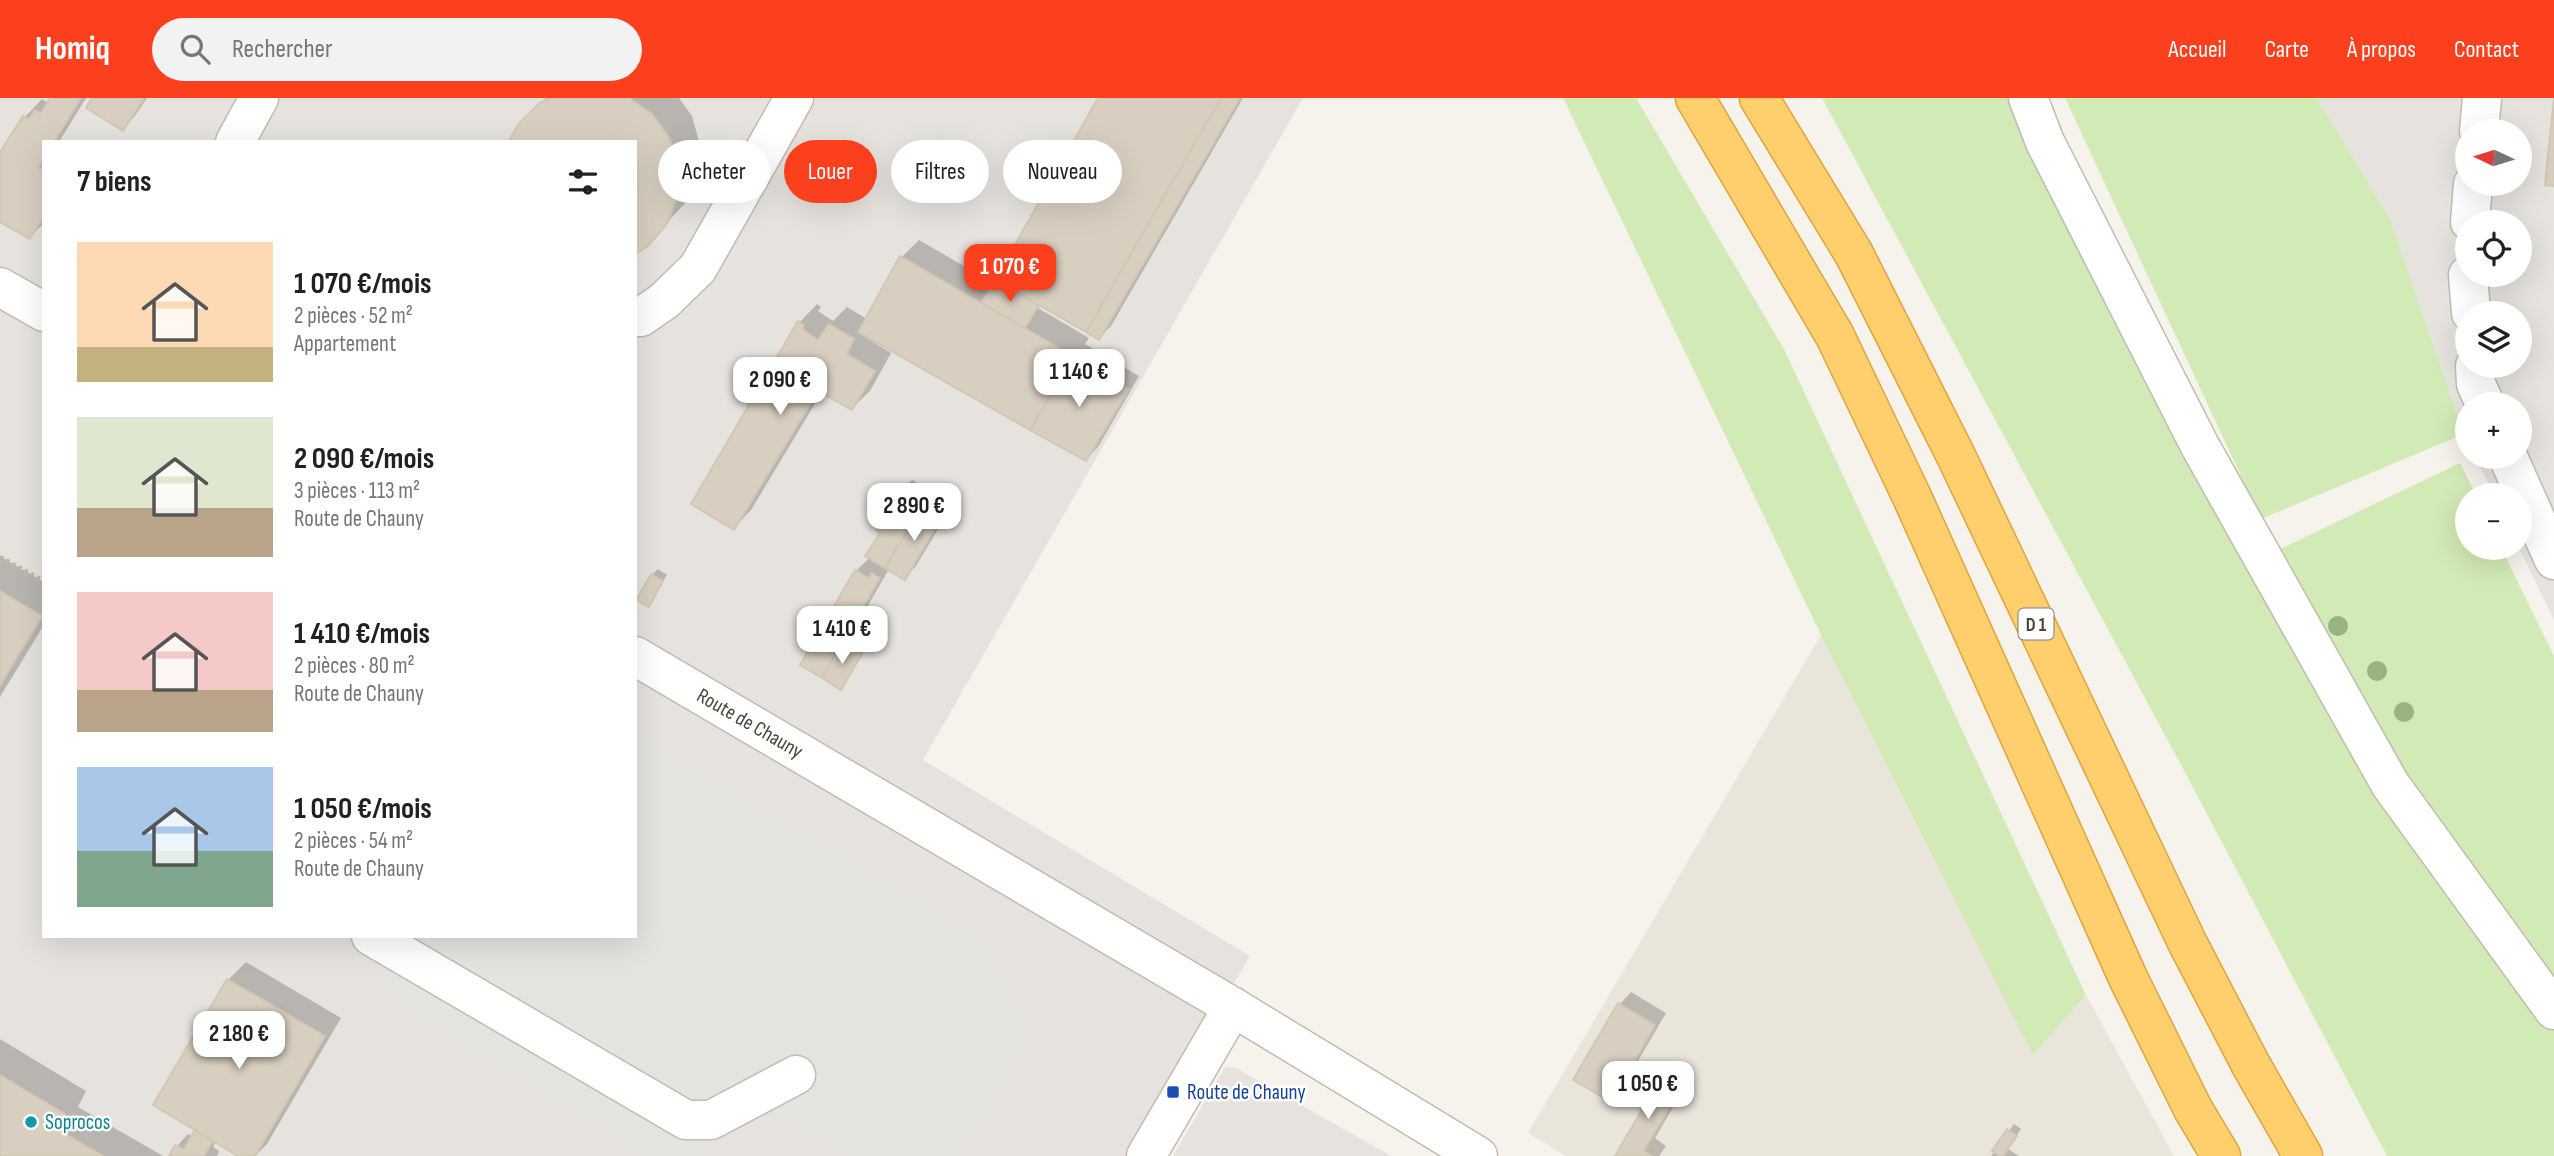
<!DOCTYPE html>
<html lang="fr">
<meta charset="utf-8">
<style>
body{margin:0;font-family:"Sofia Sans Condensed",sans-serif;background:#f2f2f2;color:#202124;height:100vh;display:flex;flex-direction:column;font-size:26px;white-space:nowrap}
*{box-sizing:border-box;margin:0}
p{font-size:23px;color:#757577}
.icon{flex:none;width:38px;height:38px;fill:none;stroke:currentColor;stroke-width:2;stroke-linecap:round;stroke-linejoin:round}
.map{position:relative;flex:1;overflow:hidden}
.details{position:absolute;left:42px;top:42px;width:595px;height:798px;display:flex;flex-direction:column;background:#fff;border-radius:0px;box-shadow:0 7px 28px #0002}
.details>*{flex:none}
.guide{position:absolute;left:658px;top:42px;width:665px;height:63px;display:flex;gap:14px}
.needle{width:46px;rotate:274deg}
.fabs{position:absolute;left:2455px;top:21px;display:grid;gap:14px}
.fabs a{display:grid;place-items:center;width:77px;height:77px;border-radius:50%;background:#fff;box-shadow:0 7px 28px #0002;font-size:35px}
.price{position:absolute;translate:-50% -60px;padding:0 16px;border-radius:14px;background:#fff;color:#222;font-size:23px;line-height:46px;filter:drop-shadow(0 2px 4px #0008)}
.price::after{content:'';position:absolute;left:50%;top:42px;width:21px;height:16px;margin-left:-10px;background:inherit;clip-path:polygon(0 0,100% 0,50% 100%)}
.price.selected{background:#fc3f1d;color:#fff}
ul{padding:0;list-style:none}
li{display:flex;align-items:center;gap:21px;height:175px;padding:0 35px}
li span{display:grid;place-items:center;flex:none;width:196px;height:140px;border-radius:0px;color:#555}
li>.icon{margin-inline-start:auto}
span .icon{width:84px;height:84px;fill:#fffc;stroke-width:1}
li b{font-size:30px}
h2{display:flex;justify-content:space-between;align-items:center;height:84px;padding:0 35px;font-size:30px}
.tag{padding:0 24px;border-radius:32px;background:#fff;box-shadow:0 7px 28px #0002;font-size:24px;line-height:63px}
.tag.selected{background:#fc3f1d;color:#fff}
header{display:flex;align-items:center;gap:42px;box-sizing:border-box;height:98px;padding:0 35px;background:#fc3f1d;color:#fff}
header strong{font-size:33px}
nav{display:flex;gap:38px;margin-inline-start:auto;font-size:24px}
.search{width:490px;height:63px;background:#f2f2f2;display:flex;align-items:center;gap:18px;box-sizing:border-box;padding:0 24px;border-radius:38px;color:#757577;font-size:26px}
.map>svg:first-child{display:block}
.residential{fill:#eae5da}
.industrial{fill:#e6e2dd;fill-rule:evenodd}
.green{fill:#d2eab5}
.parking{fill:#e5e3e0}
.shadow{fill:#0003}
.building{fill:#d8cfc1;stroke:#d3c7b4;stroke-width:2}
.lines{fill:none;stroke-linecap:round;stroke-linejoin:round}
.minor-casing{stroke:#c2bbae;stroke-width:41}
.highway-casing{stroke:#e0a43c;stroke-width:41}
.path{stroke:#c4b79f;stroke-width:4.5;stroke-dasharray:3.5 3.5;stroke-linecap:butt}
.minor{stroke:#fff;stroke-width:38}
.highway{stroke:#ffcf6e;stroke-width:38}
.tree{fill:#97b381}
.transit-dot{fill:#1a4fb4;stroke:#fff;stroke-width:2.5}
.culture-dot{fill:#0f9aa8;stroke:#fff;stroke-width:2.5}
.labels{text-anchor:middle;stroke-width:5;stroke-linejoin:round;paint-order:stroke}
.shield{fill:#fff;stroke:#817c74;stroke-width:2}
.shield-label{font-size:19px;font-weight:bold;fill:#4b4439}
.street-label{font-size:21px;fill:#4b4439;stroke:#fff}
.transit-label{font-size:21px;fill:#164399;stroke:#fff;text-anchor:start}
.culture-label{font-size:21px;fill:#0d838f;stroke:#fff;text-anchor:start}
</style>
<header>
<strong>Homiq</strong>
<div class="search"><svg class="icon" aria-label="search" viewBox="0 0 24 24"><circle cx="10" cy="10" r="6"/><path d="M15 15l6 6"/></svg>Rechercher</div>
<nav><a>Accueil</a><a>Carte</a><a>À propos</a><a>Contact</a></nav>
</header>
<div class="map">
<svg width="2554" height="1058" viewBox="0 0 2554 1058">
<rect width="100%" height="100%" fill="#f6f3ec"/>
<polygon class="residential" points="1821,537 2033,956 2086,897 2174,1058 1566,1058 1528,1035"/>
<g class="industrial">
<path d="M0,0h1303l-380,662 327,196 -119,200h-1131zM44,44h591v794h-591z"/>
<path d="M2317,0h237v522l-35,-72 1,-53h-26l-19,-38h45v-53h-52l-1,38 -77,-223zM2468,33h52v53h-52zM2468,124h52v53h-52zM2468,215h52v53h-52z"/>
<polygon points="1225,969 1236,970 1391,1058 1173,1058"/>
</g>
<g class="green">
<polygon points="1563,0 1636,0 1784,251 2086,897 2033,957 1821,537"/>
<polygon points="1822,0 2018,0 2276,453 2460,365 2476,397 2468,397 2468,450 2501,450 2554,558 2554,1058 2387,1058 2196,695"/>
<polygon points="2065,0 2317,0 2390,121 2464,336 2261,421"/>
</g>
<polygon class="parking" points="635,634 1002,849 1005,876 1036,934 964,1058 844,1058 761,1011 726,1032 708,1058 642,1058 391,906 372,868 337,838 635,838"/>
<g class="shadow">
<polygon points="50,0 86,0 59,44 44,44 44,125 30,139 0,122 0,58 25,19 42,1 46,4"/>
<polygon points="95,0 147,0 134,19 122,31"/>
<polygon points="546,0 679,0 692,18 700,47 699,75 689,101 647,146 635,44 520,26"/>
<polygon points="1100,0 1243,0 1111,228 1099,240 1041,206 1038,210 1089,240 1085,246 1139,278 1098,349 1086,361 869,238 868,241 891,255 870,293 852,310 822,294 751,412 734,430 694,406 800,224 817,206 821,209 818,213 833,223 847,209 867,221 902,159 919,142 995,186"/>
<polygon points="912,382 953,406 916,468 905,480 889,471 848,542 866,550 840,590 803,566 856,473 870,459 900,393"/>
<polygon points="0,458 44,484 44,527 0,599"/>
<polygon points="658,471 667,477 648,507 652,477"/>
<polygon points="246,864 341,920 267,1046 255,1058 241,1058 216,1043 213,1049 219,1053 217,1058 171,1058 177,1048 188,1036 194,1039 228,882"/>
<polygon points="1631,894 1666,915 1622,990 1610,1002 1620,906"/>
<polygon points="0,941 86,993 78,1009 163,1058 0,1058"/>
<polygon points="1673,970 1690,980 1655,1040 1666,1048 1659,1058 1617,1058 1661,982"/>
<polygon points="2014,1026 2021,1031 2008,1051 2019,1058 1991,1058"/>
</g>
<g class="building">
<polygon points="50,0 81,0 54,44 44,44 44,60 38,69 44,73 44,118 30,141 0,124 0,54 23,18 29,21 35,12 41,15"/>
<polygon points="92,0 144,0 123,33 86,10"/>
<polygon points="552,0 629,0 652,16 670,41 679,70 677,99 667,126 648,148 635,156 635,44 508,44 519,25 541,4"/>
<polygon points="1098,0 1221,0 1086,234 995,182"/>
<polygon points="1221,0 1240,0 1099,242 1086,234"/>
<polygon points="2554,0 2554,88 2545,87"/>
<polygon points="900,158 1073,258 1030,332 858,234"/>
<polygon points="995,182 1039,207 1025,230 981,205"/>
<polygon points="798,223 804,227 802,231 818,242 829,226 854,241 847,256 875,273 852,312 818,293 734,432 691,406"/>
<polygon points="1073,258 1129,291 1086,363 1030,332"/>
<polygon points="898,392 923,407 885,470 865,458 880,435 876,432"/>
<polygon points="923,407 942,418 905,482 885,470"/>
<polygon points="855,472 868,480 872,475 880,480 822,580 800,567"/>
<polygon points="651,476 663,483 649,509 636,502"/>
<polygon points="0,493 42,518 0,587"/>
<polygon points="841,546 862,556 841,592 822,580"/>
<polygon points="227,881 325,938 255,1058 238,1058 153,1007"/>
<polygon points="1618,905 1655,927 1611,1004 1573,982"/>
<polygon points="0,977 65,1016 57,1031 103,1058 0,1058"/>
<polygon points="1660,981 1679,993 1644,1053 1652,1058 1615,1058"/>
<polygon points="2007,1031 2017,1038 2003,1058 2000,1058 1992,1053"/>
<polygon points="195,1032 213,1043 204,1058 169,1058 175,1047 184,1051"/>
</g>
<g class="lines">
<defs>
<g id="minor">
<polyline points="2028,0 2045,44 2200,348 2390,686 2554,912"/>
<polyline points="2479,33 2482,0"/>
<polyline points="235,44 259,0"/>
<polyline points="2470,124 2473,86"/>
<polyline points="2468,177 2471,215"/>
<polyline points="0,189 44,214"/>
<polyline points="635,219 641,219 664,203 698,170 794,0"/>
<polyline points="2475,268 2476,286 2485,306"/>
<polyline points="2508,359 2554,462"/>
<polyline points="635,558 1233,909 1478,1058"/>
<polyline points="371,838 686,1022 711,1022 796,977"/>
<polyline points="1146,1058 1233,909"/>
</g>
<g id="highway">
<polyline points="1695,0 1835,238 1912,399 2129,882 2193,1011 2221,1058"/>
<polyline points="1759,0 1854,156 1956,358 2187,844 2251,967 2303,1058"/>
</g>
</defs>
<use href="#minor" class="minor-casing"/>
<use href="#highway" class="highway-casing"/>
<polyline class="path" points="0,459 44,483"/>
<use href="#minor" class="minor"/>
<use href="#highway" class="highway"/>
</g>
<g class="tree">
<circle cx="2338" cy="528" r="10"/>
<circle cx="2377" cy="573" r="10"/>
<circle cx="2404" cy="614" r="10"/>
</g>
<rect class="transit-dot" x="1166" y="987" width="14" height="14" rx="3.5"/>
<circle class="culture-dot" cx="31" cy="1024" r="7"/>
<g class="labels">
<rect class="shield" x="2018.5" y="510.5" width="35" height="31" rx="5"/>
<g class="shield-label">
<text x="2036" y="533">D 1</text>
</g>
<g class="street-label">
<text transform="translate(750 625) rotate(30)" y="7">Route de Chauny</text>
</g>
<g class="transit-label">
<text x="1187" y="1001">Route de Chauny</text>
</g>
<g class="culture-label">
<text x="45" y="1031">Soprocos</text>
</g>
</g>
</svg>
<div class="fabs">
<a><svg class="needle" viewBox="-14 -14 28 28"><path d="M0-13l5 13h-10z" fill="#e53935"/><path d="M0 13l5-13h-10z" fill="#757577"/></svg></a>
<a><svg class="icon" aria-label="locate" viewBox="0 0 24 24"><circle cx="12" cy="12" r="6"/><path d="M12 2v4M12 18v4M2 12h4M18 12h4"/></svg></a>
<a><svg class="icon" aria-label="layers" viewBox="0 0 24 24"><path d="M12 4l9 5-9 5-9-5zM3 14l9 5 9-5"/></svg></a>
<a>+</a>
<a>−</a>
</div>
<b class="price selected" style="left:1010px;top:206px">1 070 €</b>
<b class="price" style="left:1079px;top:311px">1 140 €</b>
<b class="price" style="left:780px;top:319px">2 090 €</b>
<b class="price" style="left:914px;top:445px">2 890 €</b>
<b class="price" style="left:842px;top:568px">1 410 €</b>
<b class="price" style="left:239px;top:973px">2 180 €</b>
<b class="price" style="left:1648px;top:1023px">1 050 €</b>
<div class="guide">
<a class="tag">Acheter</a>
<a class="tag selected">Louer</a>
<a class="tag">Filtres</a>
<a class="tag">Nouveau</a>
</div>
<section class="details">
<h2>7 biens<svg class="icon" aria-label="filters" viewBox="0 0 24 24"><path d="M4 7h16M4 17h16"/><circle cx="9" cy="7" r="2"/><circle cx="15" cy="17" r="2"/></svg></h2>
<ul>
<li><span style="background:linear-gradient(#ffd9b3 75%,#c2b280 0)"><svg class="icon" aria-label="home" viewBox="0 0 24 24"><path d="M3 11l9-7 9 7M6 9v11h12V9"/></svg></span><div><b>1 070 €/mois</b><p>2 pièces · 52 m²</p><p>Appartement</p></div></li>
<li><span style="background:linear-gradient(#dfe7d0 65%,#b9a48a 0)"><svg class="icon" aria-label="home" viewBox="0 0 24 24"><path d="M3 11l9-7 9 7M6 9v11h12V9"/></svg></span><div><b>2 090 €/mois</b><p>3 pièces · 113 m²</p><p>Route de Chauny</p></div></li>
<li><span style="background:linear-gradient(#f6c9c9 70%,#b9a48a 0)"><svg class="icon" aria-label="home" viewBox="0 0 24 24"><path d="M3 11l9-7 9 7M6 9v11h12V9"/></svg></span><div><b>1 410 €/mois</b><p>2 pièces · 80 m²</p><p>Route de Chauny</p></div></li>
<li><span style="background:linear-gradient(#a9c7e8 60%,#7fa58c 0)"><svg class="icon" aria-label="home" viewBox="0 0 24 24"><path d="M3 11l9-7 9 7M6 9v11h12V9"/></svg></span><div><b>1 050 €/mois</b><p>2 pièces · 54 m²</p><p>Route de Chauny</p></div></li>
</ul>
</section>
</div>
